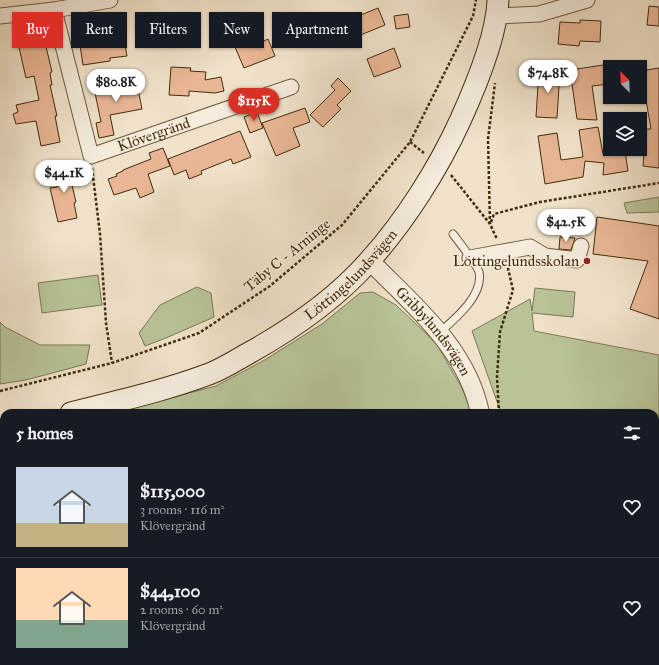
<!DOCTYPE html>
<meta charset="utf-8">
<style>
body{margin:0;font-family:"IM FELL Great Primer",serif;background:#20242c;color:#f1f3f6;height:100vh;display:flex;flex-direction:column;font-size:15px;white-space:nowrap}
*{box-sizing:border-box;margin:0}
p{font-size:13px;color:#9ea1a6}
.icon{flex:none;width:22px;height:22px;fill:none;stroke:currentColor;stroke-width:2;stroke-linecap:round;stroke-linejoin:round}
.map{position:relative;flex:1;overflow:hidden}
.drawer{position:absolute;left:0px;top:409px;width:659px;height:256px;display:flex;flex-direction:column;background:#171b24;border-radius:12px 12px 0 0;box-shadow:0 1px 3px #0004}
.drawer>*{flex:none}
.hud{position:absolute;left:12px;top:12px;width:400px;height:36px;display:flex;gap:8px}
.needle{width:26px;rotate:337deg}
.controls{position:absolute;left:603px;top:60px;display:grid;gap:8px}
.controls a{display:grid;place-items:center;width:44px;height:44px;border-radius:0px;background:#171b24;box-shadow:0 1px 3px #0004;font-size:20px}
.price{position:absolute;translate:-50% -34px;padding:0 9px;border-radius:14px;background:#fff;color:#222;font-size:13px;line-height:26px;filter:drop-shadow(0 1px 2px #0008)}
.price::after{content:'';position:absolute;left:50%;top:24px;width:12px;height:9px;margin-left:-6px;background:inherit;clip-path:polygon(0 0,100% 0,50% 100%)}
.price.current{background:#d93025;color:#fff}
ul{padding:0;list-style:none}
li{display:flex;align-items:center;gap:12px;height:100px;padding:0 16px}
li+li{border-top:1px solid #363941}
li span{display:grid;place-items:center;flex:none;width:112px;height:80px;border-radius:0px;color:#555}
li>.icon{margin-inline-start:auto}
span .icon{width:48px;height:48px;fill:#fffc;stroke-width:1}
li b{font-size:17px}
h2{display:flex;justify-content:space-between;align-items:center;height:48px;padding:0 16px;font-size:17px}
.tag{padding:0 14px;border-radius:0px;background:#171b24;box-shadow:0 1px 3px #0004;font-size:14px;line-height:36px}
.tag.current{background:#d93025;color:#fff}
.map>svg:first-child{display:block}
.green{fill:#b8c398;stroke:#7d7852}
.building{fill:#e9b795;stroke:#422c0c}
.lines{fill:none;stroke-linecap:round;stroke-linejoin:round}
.service-casing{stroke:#6e5a3c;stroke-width:9}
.minor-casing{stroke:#6e5a3c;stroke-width:17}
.tertiary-casing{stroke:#6e5a3c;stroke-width:20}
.secondary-casing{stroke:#422c0c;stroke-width:23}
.path{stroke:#422c0c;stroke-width:2.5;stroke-dasharray:3 2;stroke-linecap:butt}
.service{stroke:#f5ecdd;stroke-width:7}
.minor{stroke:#f5ecdd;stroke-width:15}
.tertiary{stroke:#f5ecdd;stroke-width:18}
.secondary{stroke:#f5ecdd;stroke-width:21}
.poi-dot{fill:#8f2418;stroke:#f5ecdd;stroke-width:1.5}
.labels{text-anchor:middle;stroke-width:3;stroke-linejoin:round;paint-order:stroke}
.street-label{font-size:15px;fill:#422c0c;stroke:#f5ecdd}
.poi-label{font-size:15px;fill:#422c0c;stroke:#f5ecdd;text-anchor:end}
</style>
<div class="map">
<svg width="659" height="665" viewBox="0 0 659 665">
<rect width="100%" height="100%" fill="#f0e2ca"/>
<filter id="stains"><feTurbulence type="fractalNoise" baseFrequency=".005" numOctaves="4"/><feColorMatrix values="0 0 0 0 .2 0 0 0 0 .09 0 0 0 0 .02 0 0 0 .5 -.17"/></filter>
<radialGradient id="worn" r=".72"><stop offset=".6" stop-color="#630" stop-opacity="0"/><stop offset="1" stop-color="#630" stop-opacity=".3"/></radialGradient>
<g class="green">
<polygon points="659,197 659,212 627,213 624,203"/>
<polygon points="98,275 102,305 42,313 38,283"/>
<polygon points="197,287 211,293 214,317 166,338 145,346 139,333 160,305"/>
<polygon points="535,288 575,292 573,317 532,313 534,331 659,355 659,576 655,568 655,413 501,413 472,331 530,299 532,311"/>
<polygon points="373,292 396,305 436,343 462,388 472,413 111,413 216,386 263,361 322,324 360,293"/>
<polygon points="0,322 5,327 40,345 90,345 86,364 26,380 0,384"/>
<polygon points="4,440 4,516 0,517 0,442"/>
</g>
<g class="building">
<polygon points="649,6 659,7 659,26 647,25"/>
<polygon points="378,8 385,25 358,36 351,19"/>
<polygon points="408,14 410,27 396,29 394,16"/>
<polygon points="181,15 181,17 188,16 192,45 178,47 177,37 164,39 164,36 155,37 152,19"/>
<polygon points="580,20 601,21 600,42 580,41 579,46 558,44 560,22 580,23"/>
<polygon points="250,24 258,44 268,39 275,56 244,68 229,33"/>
<polygon points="332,24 336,38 315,44 311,30"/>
<polygon points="115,27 116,35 123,34 127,56 110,58 110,61 83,65 78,32"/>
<polygon points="44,38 52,72 50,73 52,85 50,85 57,116 55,116 60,142 41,146 36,121 16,124 13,114 18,112 16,105 39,100 34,76 26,78 18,43"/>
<polygon points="394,48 401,67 374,77 367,59"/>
<polygon points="610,64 610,84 592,86 597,120 577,119 570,70"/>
<polygon points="171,67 191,68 190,71 206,72 205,80 221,77 224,91 215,93 189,91 189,96 169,95"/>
<polygon points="659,68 659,168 643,166 646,129 651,129 641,71"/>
<polygon points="539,69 560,70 557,118 536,117"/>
<polygon points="338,78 351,91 337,105 341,109 323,127 310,115 335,90 331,86"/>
<polygon points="136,79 142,109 110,115 114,135 99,138 96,123 101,122 94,88"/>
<polygon points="305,108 310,122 293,128 300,146 276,156 262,123"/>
<polygon points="257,112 263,128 250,133 244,117"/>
<polygon points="598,127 603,154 625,151 628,171 603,175 604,163 585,161 583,177 545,184 538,136 557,133 561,160 583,157 579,130"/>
<polygon points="240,131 251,157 233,164 231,159 201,171 202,174 189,179 186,170 174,175 168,159"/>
<polygon points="163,148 170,166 148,174 154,192 140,198 136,188 114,195 108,179 117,176 116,174 123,171 123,170 151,159 149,153"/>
<polygon points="70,165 74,181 71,181 76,202 74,203 77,218 58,222 50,188 57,187 53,168"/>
<polygon points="597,217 659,226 659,319 630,309 648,261 593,254"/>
<polygon points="560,237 575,238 571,250 559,249"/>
</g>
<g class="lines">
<defs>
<path id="service" d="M440,332c15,-13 44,-37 39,-60 -2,-7 -20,-30 -26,-38"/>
<g id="minor">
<path id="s1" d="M54,10l37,146 200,-69"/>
<polyline points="0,16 54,10 110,0"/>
<polyline points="498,16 539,14 587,0"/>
<polyline points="470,258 530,247 545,256 577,260 581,246"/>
<polyline points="655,600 659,609"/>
<polyline points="0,631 4,636"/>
<polyline points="22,661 25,665"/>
<polyline points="253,661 258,665"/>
<polyline points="114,665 119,661"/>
<polyline points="528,665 530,661"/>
</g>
<g id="tertiary">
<path id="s2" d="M370,261c43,44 97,87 110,152"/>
<polyline points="446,665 447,661"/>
</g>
<g id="secondary">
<path id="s3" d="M71,413c46,-12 93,-22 138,-39 14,-5 27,-14 40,-21 43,-24 88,-55 121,-93 35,-39 68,-91 90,-139 15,-33 37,-85 38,-121"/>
<polyline points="0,431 4,430"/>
</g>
</defs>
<use href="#service" class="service-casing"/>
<use href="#minor" class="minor-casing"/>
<use href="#tertiary" class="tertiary-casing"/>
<use href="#secondary" class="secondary-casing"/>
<g class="path">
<polyline points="410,142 424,153"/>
<polyline points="92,168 100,234 106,323 112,363"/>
<polyline points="451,175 490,224 497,239"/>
<polyline points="491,222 494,214 540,202 659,183"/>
<polyline points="490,224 488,139 495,83"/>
<polyline points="0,391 112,363 199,333 270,286 342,225 410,142 473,16 476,0"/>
<polyline points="499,413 497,377 500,332 513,290 507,264"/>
<polyline points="0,454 4,454"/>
<polyline points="655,578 659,586"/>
</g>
<use href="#service" class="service"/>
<use href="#minor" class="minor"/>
<use href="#tertiary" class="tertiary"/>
<use href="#secondary" class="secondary"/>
</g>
<circle class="poi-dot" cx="587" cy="261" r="4"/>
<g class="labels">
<g class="street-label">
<text dy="5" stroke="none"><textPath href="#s1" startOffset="217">Klövergränd</textPath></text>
<text transform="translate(287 255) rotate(-39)" y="5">Täby C - Arninge</text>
<text dy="5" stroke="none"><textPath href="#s3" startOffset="318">Löttingelundsvägen</textPath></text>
<text dy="5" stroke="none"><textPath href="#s2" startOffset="95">Gribbylundsvägen</textPath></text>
</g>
<g class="poi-label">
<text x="579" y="266">Löttingelundsskolan</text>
</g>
</g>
<rect width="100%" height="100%" filter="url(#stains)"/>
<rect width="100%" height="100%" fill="url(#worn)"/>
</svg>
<div class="controls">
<a><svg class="needle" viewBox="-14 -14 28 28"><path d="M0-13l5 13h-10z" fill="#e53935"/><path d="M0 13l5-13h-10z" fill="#9ea1a6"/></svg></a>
<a><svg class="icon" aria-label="layers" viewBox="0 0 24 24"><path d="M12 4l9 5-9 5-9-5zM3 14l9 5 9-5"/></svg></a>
</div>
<b class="price" style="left:548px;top:94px">$74.8K</b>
<b class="price" style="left:116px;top:103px">$80.8K</b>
<b class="price current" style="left:254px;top:122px">$115K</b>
<b class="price" style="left:64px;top:194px">$44.1K</b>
<b class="price" style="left:566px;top:243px">$42.5K</b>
<div class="hud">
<a class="tag current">Buy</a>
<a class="tag">Rent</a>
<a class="tag">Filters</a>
<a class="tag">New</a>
<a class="tag">Apartment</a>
</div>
<section class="drawer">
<h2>5 homes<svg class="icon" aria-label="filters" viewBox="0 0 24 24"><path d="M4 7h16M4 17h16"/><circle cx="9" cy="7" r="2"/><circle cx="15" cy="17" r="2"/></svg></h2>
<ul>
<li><span style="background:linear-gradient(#c9d6e8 70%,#c2b280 0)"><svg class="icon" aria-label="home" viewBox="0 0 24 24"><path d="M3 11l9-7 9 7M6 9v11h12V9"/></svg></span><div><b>$115,000</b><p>3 rooms · 116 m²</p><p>Klövergränd</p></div><svg class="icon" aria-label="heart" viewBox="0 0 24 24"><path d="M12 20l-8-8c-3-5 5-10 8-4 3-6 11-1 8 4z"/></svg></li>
<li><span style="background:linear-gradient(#ffd9b3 65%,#7fa58c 0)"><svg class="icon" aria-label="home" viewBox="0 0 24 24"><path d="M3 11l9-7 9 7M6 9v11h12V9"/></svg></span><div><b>$44,100</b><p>2 rooms · 60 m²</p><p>Klövergränd</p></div><svg class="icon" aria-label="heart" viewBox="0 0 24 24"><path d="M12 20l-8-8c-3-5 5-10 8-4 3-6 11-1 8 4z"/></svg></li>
</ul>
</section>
</div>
